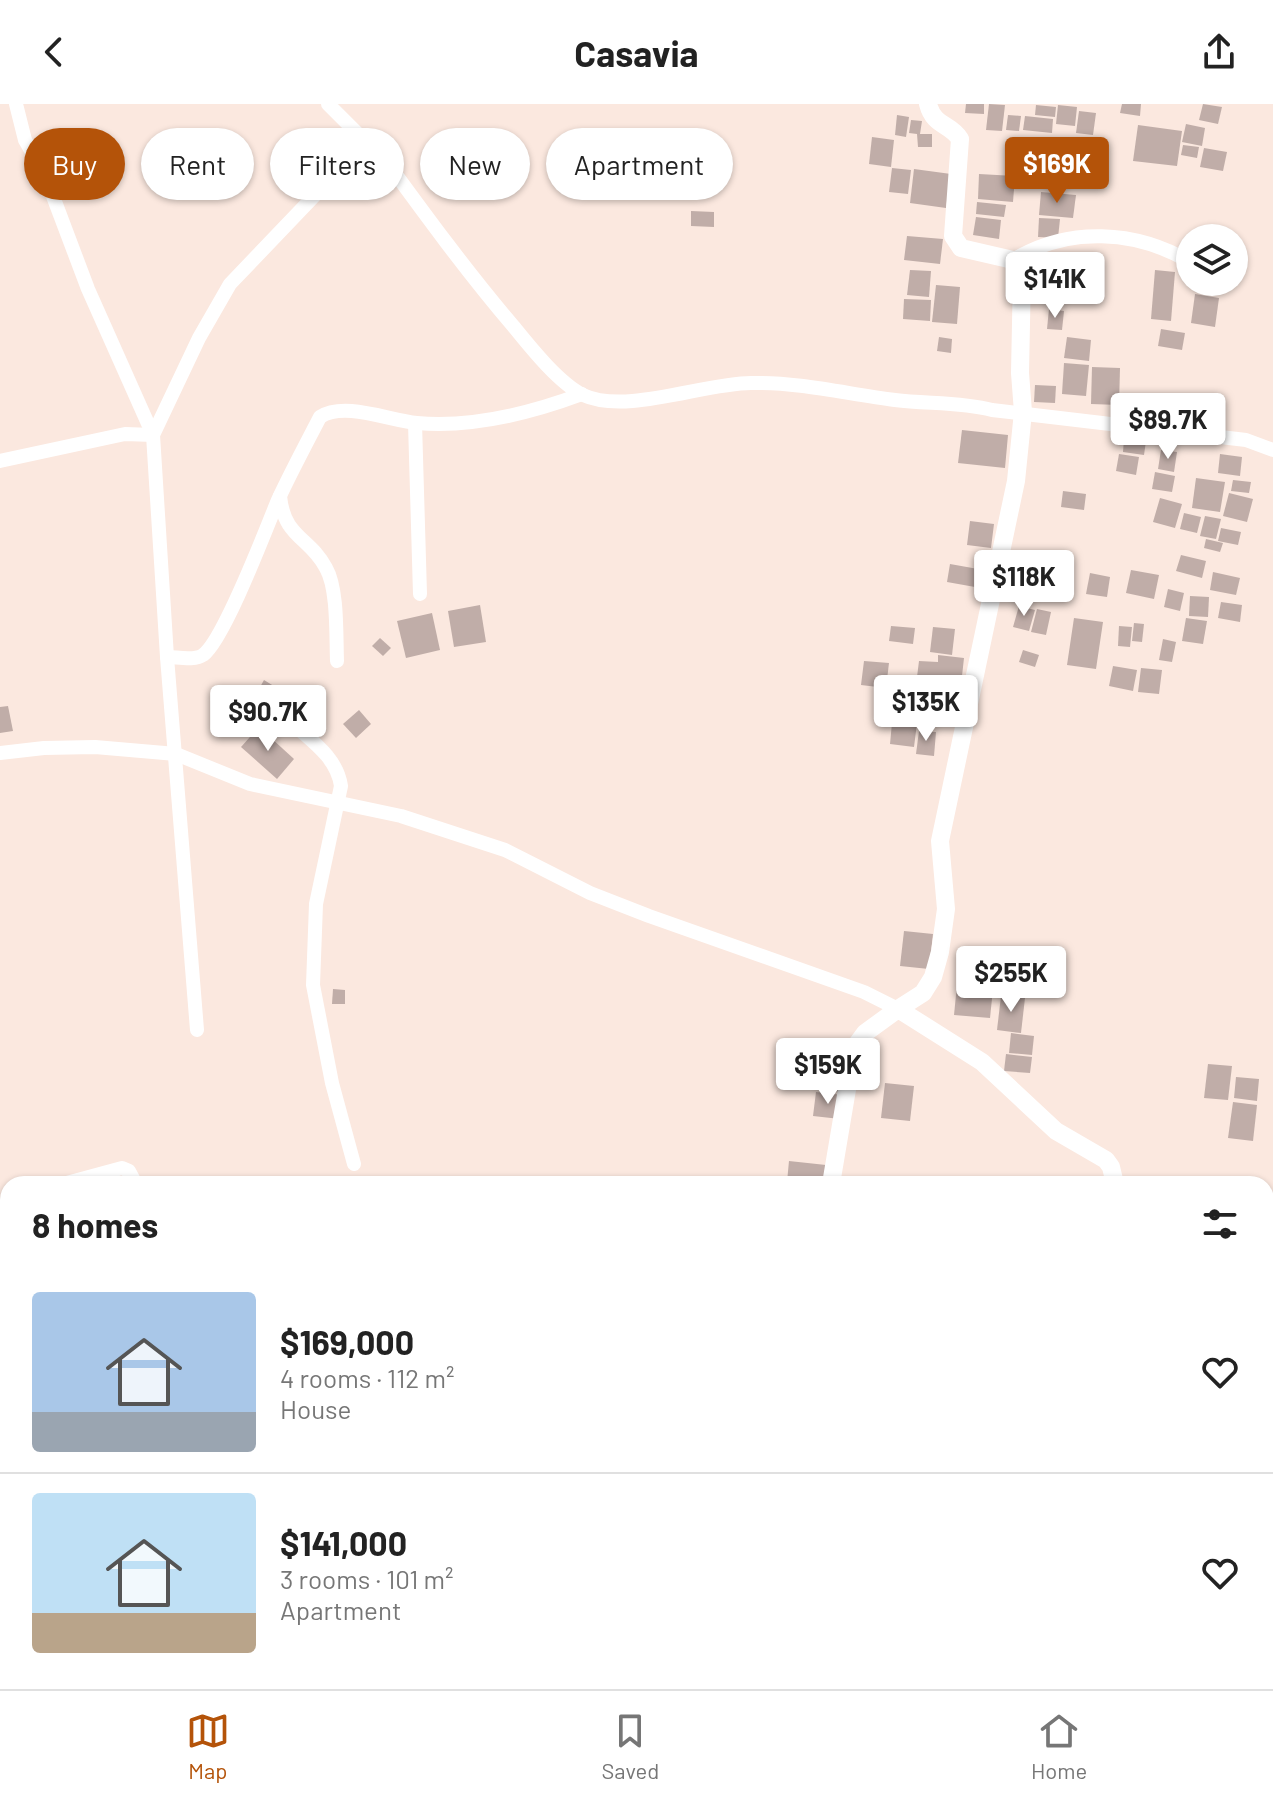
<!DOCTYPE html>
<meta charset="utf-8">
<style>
body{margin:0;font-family:Barlow,sans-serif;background:#f6f6f6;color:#222;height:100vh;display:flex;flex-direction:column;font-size:30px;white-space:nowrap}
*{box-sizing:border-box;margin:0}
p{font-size:26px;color:#767676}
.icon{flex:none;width:44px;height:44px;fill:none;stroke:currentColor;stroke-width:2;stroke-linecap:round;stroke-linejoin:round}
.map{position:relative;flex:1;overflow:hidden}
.panel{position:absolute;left:0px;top:1072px;width:1274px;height:514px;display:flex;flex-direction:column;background:#fff;border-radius:24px 24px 0 0;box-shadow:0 2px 6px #0004}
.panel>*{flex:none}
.top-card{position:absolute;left:24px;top:24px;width:800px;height:72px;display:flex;gap:16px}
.tools{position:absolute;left:1176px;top:120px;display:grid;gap:16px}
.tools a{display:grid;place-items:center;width:72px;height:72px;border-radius:50%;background:#fff;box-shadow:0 2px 6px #0004;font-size:40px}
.price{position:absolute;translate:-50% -68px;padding:0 18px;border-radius:8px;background:#fff;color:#222;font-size:26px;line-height:52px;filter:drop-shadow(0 2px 4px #0008)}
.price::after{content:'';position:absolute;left:50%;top:48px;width:24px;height:18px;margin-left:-12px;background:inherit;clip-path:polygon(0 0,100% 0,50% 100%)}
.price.selected{background:#b45309;color:#fff}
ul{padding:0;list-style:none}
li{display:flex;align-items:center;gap:24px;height:200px;padding:0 32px}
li+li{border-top:2px solid #e0e0e0}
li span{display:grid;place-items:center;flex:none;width:224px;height:160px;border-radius:8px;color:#555}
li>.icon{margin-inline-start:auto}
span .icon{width:96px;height:96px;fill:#fffc;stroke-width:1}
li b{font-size:34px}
h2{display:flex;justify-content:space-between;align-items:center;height:96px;padding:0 32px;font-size:34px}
.chip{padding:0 28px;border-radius:36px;background:#fff;box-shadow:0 2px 6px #0004;font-size:28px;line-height:72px}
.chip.selected{background:#b45309;color:#fff}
header{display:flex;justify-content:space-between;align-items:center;height:104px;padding:0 32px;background:#fff;font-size:36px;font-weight:700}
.dock{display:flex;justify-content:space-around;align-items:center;height:112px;border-top:2px solid #e0e0e0;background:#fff;font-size:22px;color:#767676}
.dock a{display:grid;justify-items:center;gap:4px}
.dock .selected{color:#b45309}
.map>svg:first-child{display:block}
.building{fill:#c0ada8}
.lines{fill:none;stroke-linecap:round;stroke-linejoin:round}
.street{stroke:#fff;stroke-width:14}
.secondary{stroke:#fff;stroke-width:18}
</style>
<header><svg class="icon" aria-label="back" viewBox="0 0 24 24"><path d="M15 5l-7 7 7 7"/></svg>Casavia<svg class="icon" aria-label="share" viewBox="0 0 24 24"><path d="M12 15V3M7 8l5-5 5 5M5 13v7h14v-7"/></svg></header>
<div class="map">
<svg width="1273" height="1585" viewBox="0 0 1273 1585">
<rect width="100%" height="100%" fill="#fbe8df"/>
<g class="building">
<polygon points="966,0 984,0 984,10 965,9"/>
<polygon points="989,0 1005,1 1002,27 986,26"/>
<polygon points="1122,0 1141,0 1140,12 1120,9"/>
<polygon points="1203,0 1222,3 1218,20 1199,16"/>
<polygon points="1036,1 1056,3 1055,13 1035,11"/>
<polygon points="1058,1 1077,3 1075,22 1056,20"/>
<polygon points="1079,7 1096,9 1093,31 1076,29"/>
<polygon points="897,11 909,13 906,33 895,31"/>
<polygon points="1008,11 1021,12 1019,27 1006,26"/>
<polygon points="1025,12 1053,15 1052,29 1023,26"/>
<polygon points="911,16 922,17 920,30 932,30 932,43 918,43 917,30 909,29"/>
<polygon points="1186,20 1205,24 1202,42 1182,38"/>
<polygon points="1138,21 1182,27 1177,62 1133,57"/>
<polygon points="872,33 894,36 891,63 869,60"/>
<polygon points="1183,41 1199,43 1197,54 1181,51"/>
<polygon points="1204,44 1227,48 1223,67 1200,63"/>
<polygon points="1024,54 1050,56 1047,79 1021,76"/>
<polygon points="892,64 911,66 908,90 889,88"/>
<polygon points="914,65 951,70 946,104 910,99"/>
<polygon points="979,70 1015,72 1013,98 978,95"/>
<polygon points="1041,88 1076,91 1073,114 1039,111"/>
<polygon points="977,98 1006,101 1004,113 976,110"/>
<polygon points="691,107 714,108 714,123 691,122"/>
<polygon points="976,113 1001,116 999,135 973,131"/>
<polygon points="1039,114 1060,115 1058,134 1038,133"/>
<polygon points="907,132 943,135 940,160 904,156"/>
<polygon points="910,166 931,167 929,193 907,191"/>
<polygon points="1155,166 1175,168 1171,217 1151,215"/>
<polygon points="936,181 960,183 957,220 932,218"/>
<polygon points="1195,190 1219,194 1215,223 1191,219"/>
<polygon points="904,195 931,196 930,217 903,215"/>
<polygon points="1049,205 1064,207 1062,226 1047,225"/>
<polygon points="1161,225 1185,229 1182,246 1158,242"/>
<polygon points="939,233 952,235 951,249 937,247"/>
<polygon points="1067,233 1091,236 1089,257 1064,254"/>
<polygon points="1064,259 1089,261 1086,292 1062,290"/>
<polygon points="1092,263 1120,264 1119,301 1091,300"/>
<polygon points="1035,281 1056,282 1055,299 1034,298"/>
<polygon points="962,326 1008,331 1005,364 958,359"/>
<polygon points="1124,335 1146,337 1144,351 1123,348"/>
<polygon points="1161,346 1177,348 1174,368 1158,365"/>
<polygon points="1119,350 1139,353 1136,371 1116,367"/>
<polygon points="1220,350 1242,353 1240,372 1218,369"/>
<polygon points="1155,368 1175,372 1172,388 1152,385"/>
<polygon points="1196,374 1225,378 1220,408 1192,404"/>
<polygon points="1233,376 1251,378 1249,389 1231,387"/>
<polygon points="1063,387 1086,390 1084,406 1061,403"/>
<polygon points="1229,389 1253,395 1247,418 1223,412"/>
<polygon points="1160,394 1182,400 1175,424 1153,418"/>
<polygon points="1184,409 1201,413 1197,429 1180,425"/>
<polygon points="1205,412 1221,415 1216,435 1200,432"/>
<polygon points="970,417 994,420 991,444 967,441"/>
<polygon points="1221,424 1241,428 1238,441 1218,437"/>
<polygon points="1206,435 1223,439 1220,448 1204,444"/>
<polygon points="1181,451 1206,457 1202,474 1176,467"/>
<polygon points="1020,456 1040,459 1037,477 1018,475"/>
<polygon points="950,460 978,465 975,483 947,478"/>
<polygon points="1040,463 1059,465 1057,479 1039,476"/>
<polygon points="1131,466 1159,471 1154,495 1126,489"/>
<polygon points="1213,468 1240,474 1236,491 1210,486"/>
<polygon points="1090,469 1110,473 1107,493 1086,490"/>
<polygon points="1030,479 1053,482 1052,495 1029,492"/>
<polygon points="1168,485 1184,489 1180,507 1164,503"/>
<polygon points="1190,492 1209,493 1208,513 1189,512"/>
<polygon points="1221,498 1242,501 1240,518 1218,514"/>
<polygon points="480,501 486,538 454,543 448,507"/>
<polygon points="1019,502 1035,506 1029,527 1013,523"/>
<polygon points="1037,505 1051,508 1046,531 1031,528"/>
<polygon points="432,509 440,546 406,554 397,517"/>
<polygon points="1074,514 1103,518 1096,565 1067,561"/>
<polygon points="1186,514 1207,517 1203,540 1182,537"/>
<polygon points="1134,519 1144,520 1142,538 1132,537"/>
<polygon points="891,522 915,524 913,540 889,537"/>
<polygon points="1119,522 1132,523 1130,543 1118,542"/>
<polygon points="933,523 955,525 952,551 930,548"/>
<polygon points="380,534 391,544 383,552 372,542"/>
<polygon points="1163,535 1176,538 1172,558 1159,556"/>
<polygon points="1023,546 1039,551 1035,563 1019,558"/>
<polygon points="938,551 964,554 961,581 917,573 919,557 938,558"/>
<polygon points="864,557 889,559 886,584 861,581"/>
<polygon points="1113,562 1137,566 1133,587 1109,582"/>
<polygon points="1141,564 1162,566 1159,590 1138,588"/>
<polygon points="264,576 277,584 267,602 254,594"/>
<polygon points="926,580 941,582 939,597 925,596"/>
<polygon points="281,595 294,609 277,625 264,609"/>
<polygon points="8,602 13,627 0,629 0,603"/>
<polygon points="359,606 371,620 356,634 343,620"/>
<polygon points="893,608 918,611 914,643 890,640"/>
<polygon points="259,623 294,655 277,675 241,643"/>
<polygon points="919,627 936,628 934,652 916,650"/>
<polygon points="904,827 933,830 929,865 900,862"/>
<polygon points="958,871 994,875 990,914 954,911"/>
<polygon points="333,885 345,886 345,900 332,900"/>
<polygon points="1001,892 1025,894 1021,929 997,926"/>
<polygon points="1011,929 1034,932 1032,951 1009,949"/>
<polygon points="833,936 850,938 849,955 831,953"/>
<polygon points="1006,950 1032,953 1030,969 1004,967"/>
<polygon points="1208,960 1232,962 1228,996 1204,994"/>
<polygon points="815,961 845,964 842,988 812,985"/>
<polygon points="1236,973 1259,975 1257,997 1234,994"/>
<polygon points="885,979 914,982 910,1017 881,1014"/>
<polygon points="816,988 843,991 840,1015 813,1012"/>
<polygon points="1233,998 1257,1001 1253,1037 1228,1034"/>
<polygon points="789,1057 826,1061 824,1080 787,1078"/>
</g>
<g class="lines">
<g class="street">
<polyline points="16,0 25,36 45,71 88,185 153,331"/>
<polyline points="328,0 368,40"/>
<path d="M1013,156c55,-34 123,-30 177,2"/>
<polyline points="415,319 420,490"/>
<polyline points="0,357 125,330 153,331"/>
<path d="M280,392c4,42 30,41 46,72 12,21 10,67 11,93"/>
<path d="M167,553c10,0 28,4 36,-2 21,-15 63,-126 75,-155 13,-28 28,-56 42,-83 25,-16 70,4 97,6 56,5 114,-10 165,-29"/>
<path d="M293,620c20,18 44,34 48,62l-25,118 -3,81 19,98 22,81"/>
<polyline points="0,649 44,644 95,643 176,650 250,680 401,712 505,746 590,789 649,812 864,888 898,905"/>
<path d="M197,926l-30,-373 -14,-222 46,-97 31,-54 131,-137 7,-3 13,10c43,59 86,118 133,173 17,21 45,56 69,68 43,20 121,-12 168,-12 49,-1 96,11 144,17 32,4 66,2 97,10l254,30 27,10"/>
<polyline points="63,1080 122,1064 129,1067 136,1080"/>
<polyline points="0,1105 8,1097"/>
<polyline points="0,1122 8,1125"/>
<polyline points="0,1239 8,1237"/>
<polyline points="0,1305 8,1303"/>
<polyline points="0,1375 8,1373"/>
<polyline points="0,1446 8,1444"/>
<polyline points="0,1514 8,1512"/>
<polyline points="0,1578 8,1576"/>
<polyline points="198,1578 199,1585"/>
</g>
<g class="secondary">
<path d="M898,905l25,-16 10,-16 7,-25 6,-43 -6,-68 76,-360 7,-69 -3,-39 2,-99 -9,-14 -52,-12 -8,-12 7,-97c-10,-16 -26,-12 -32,-35"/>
<polyline points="831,1080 854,944 865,929 898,905 982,958 1056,1027 1106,1056 1111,1063 1115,1080"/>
<polyline points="1266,1176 1273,1178"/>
<polyline points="716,1585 718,1578"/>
</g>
</g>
</svg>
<div class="tools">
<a><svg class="icon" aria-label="layers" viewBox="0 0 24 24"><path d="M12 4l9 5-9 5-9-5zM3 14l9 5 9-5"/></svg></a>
</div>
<b class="price selected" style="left:1057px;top:101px">$169K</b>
<b class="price" style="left:1055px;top:216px">$141K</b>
<b class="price" style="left:1168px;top:357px">$89.7K</b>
<b class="price" style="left:1024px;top:514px">$118K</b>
<b class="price" style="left:926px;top:639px">$135K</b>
<b class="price" style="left:268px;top:649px">$90.7K</b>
<b class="price" style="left:1011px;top:910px">$255K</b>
<b class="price" style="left:828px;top:1002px">$159K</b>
<div class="top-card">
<a class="chip selected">Buy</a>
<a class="chip">Rent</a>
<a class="chip">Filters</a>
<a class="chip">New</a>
<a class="chip">Apartment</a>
</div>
<section class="panel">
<h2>8 homes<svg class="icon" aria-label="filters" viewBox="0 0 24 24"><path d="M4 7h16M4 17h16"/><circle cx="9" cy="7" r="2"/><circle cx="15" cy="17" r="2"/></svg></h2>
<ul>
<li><span style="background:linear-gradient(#a9c7e8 75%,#9aa5b1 0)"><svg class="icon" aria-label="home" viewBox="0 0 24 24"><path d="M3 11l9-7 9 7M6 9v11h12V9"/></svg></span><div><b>$169,000</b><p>4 rooms · 112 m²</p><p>House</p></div><svg class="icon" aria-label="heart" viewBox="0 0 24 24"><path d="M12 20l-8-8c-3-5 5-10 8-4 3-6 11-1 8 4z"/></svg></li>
<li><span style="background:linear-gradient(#bfe0f5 75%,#b9a48a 0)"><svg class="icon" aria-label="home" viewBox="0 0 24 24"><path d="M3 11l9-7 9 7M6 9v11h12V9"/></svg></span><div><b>$141,000</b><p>3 rooms · 101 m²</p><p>Apartment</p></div><svg class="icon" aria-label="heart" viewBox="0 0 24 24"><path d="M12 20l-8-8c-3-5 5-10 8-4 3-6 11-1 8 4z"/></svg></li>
</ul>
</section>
</div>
<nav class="dock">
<a class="selected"><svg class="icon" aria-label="map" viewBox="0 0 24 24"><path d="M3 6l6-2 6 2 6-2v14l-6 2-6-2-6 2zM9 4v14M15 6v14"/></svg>Map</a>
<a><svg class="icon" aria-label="saved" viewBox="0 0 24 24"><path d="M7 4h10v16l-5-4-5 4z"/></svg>Saved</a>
<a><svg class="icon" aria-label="home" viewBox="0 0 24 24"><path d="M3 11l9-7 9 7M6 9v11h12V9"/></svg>Home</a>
</nav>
